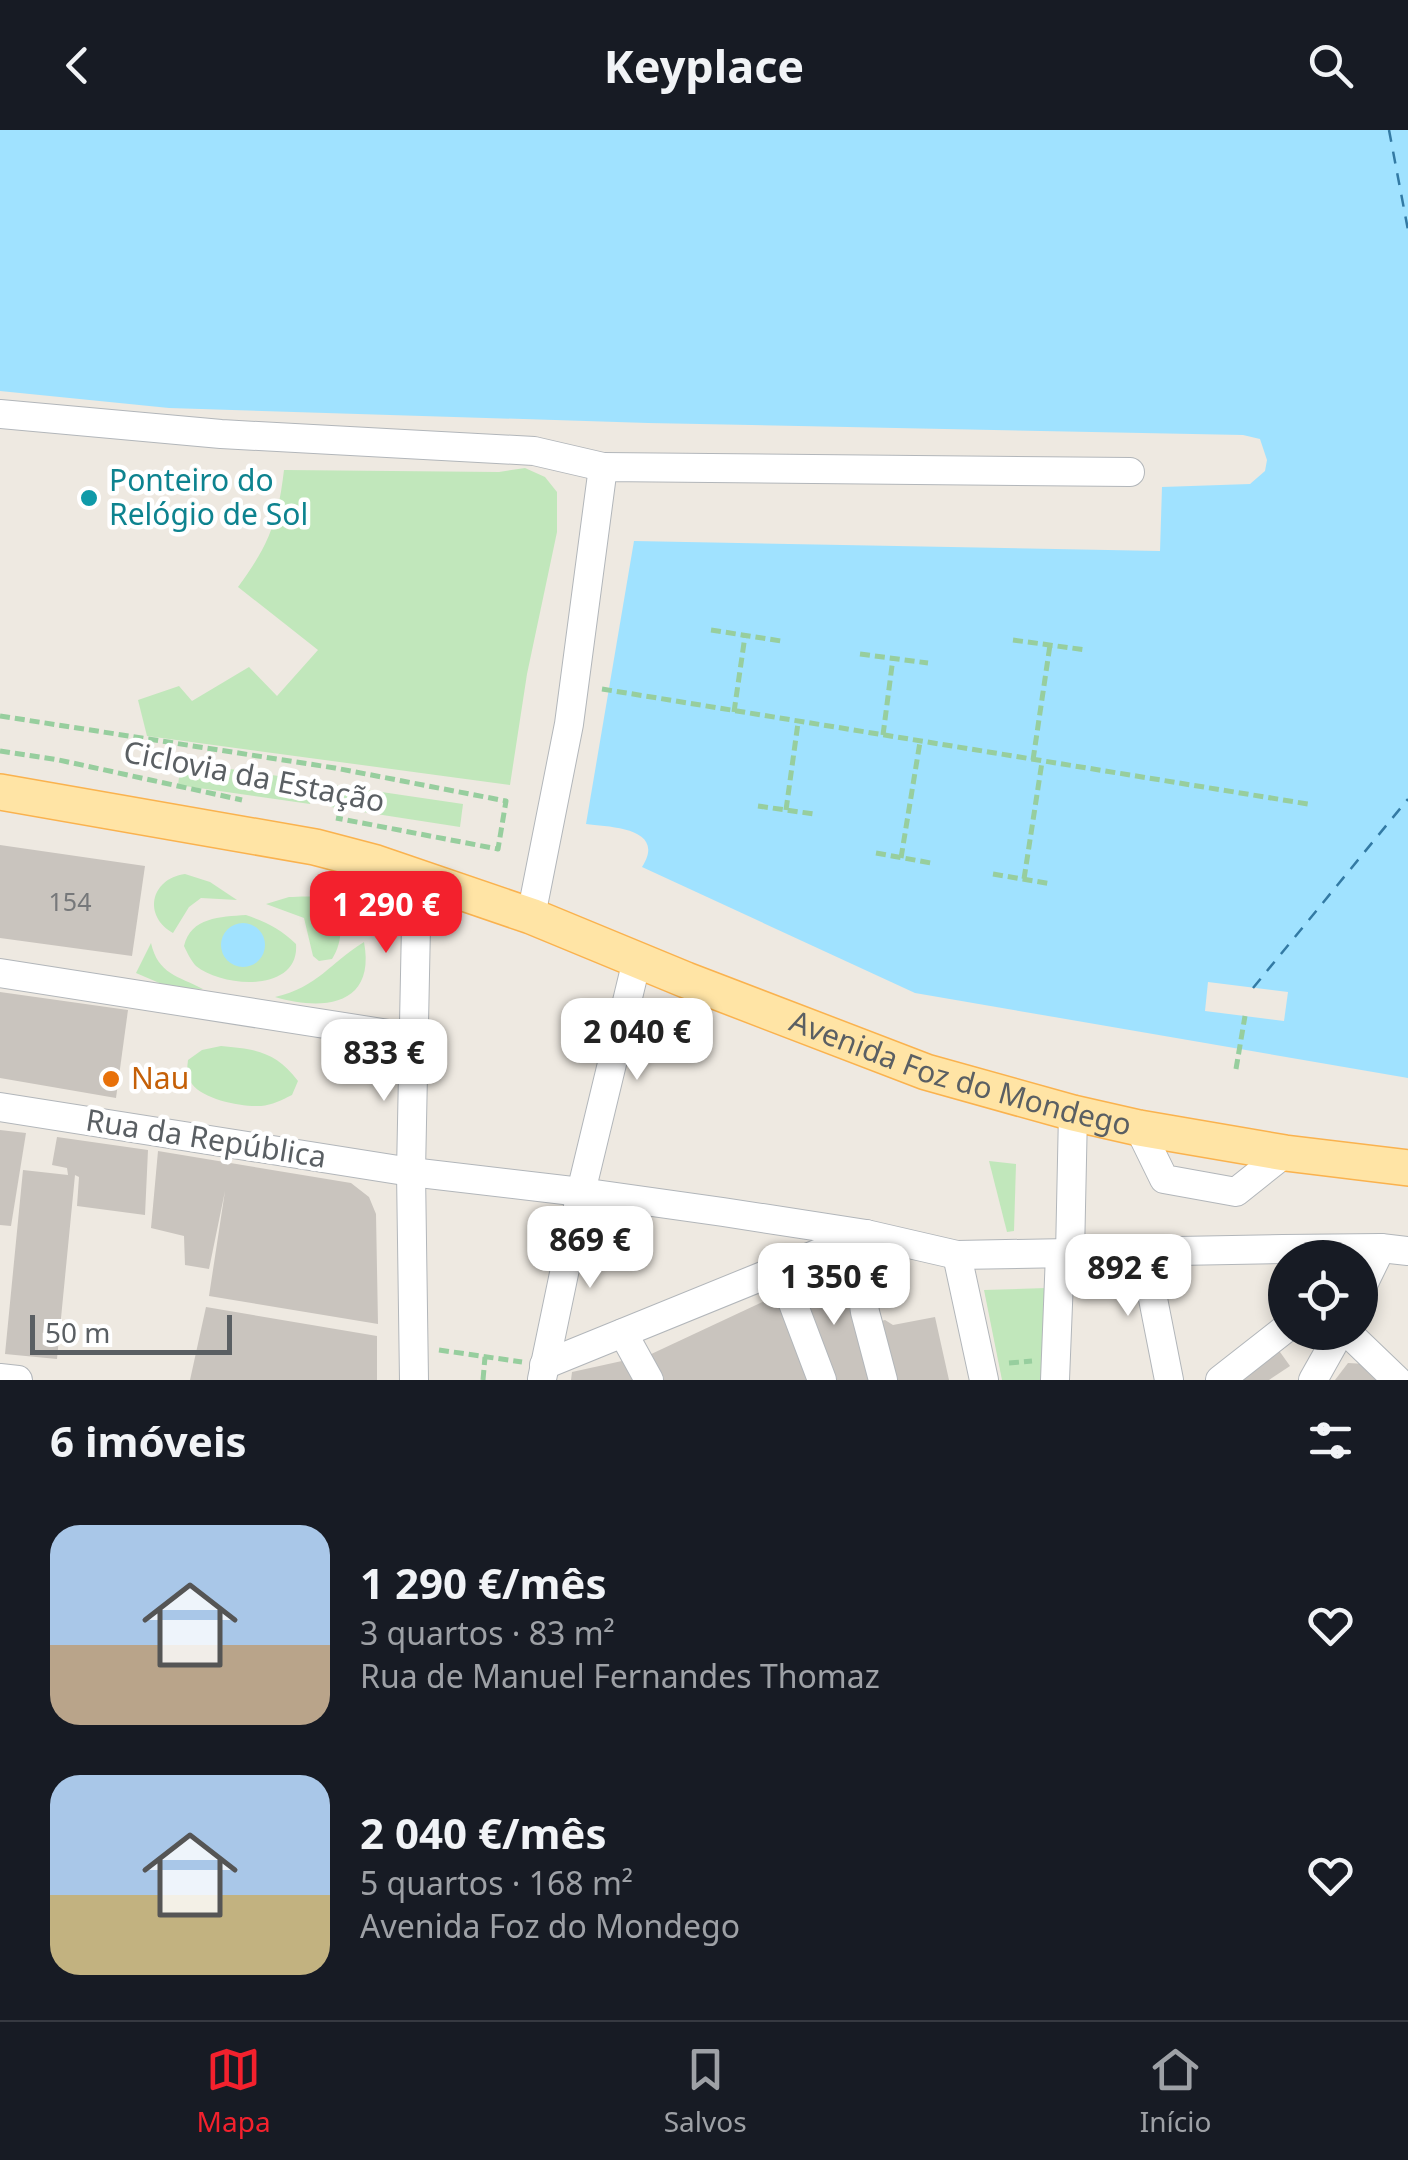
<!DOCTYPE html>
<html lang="pt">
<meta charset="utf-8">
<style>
body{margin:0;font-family:"Noto Sans",sans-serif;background:#242831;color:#f1f3f6;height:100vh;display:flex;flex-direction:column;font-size:38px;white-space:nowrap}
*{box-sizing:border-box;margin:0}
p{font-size:32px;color:#9ea1a6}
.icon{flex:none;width:55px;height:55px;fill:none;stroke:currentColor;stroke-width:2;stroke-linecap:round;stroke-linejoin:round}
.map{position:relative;height:1250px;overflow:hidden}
.details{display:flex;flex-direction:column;background:#171b24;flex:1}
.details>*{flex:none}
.controls{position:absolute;left:1268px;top:1110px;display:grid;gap:20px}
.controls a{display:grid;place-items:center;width:110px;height:110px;border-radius:50%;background:#171b24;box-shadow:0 5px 15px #0003;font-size:50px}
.scale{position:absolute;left:30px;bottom:25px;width:202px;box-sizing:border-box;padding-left:10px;border:5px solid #5a5f63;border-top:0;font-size:28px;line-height:35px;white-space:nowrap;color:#5a5f63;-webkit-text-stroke:8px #fff;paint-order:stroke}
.price{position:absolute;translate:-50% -85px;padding:0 22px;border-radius:20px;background:#fff;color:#222;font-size:32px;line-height:65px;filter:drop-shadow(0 2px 5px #0008)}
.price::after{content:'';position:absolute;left:50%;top:60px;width:30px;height:22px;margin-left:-15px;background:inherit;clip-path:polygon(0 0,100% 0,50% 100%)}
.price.current{background:#f3212d;color:#fff}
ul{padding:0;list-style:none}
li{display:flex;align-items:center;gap:30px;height:250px;padding:0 50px}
li span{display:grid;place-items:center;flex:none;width:280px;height:200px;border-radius:30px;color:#555}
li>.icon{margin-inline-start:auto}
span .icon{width:120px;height:120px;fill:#fffc;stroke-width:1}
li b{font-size:42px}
h2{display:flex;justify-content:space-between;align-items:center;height:120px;padding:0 50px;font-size:42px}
header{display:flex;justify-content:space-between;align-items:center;height:130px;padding:0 50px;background:#171b24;font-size:45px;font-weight:700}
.tab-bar{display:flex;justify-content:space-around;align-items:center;height:140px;border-top:2px solid #363941;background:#171b24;font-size:28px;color:#9ea1a6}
.tab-bar a{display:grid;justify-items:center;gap:5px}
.tab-bar .current{color:#f3212d}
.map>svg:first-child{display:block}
.green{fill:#c1e7bb}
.water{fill:#a0e2ff}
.pier{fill:#eee9e1}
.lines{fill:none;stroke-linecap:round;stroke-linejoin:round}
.ferry{stroke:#337aa4;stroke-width:2.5;stroke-dasharray:12 10;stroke-linecap:butt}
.building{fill:#c9c4be}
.minor-casing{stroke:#b2b6ba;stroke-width:30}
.major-casing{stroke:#fab24e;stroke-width:38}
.path{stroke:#97ce9e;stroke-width:5;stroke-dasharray:10 5;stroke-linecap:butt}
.minor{stroke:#fff;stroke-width:28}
.major{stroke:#ffe4a5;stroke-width:35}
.culture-dot{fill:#0f9aa8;stroke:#fff;stroke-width:4}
.food-dot{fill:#e8710a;stroke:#fff;stroke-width:4}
.labels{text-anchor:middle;stroke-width:9;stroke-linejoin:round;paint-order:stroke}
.number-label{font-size:25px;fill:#76787a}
.culture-label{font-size:30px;fill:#0d838f;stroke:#fff;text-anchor:start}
.street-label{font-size:30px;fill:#5a5f63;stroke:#fff}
.food-label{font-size:30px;fill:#c56008;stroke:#fff;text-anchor:start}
</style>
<header><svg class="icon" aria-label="back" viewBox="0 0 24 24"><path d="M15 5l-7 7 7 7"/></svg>Keyplace<svg class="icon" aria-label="search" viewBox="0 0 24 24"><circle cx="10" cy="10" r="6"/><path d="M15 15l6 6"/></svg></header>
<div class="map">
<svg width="1408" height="1250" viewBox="0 0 1408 1250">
<rect width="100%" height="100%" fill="#eee9e1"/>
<g class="green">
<path d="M525,338l20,9 12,15v40l-30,142 -17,111 -363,-49 -9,-36 41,-14 13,15 57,-34 28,29 41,-46 -80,-63c31,-42 40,-66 46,-117l215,2z"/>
<polygon points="181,632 314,651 310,674 178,655"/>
<polygon points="334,655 463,674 460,697 331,677"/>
<path d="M185,744l25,8 27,18 -36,-2 -12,9 -16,26c-30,-17 -23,-54 12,-59z"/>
<path d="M289,767c10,0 25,-2 34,2 24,10 20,44 9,60l-13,2 -6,-5 -9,-38 -38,-14z"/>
<path d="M246,785c20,7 35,14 50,29 4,49 -73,44 -100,22 -5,-5 -9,-14 -12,-20 7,-29 36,-29 62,-31z"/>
<path d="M364,812c12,64 -41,69 -89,55 43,-10 55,-34 89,-55z"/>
<path d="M151,813c7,31 27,33 52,46l-32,-1 -35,-15z"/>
<path d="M221,916c35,3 55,6 77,35l-6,14c-10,5 -20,10 -31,11 -19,1 -57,-6 -69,-22 -6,-8 -5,-15 -4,-24l14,-10z"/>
<polygon points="989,1031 1016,1034 1014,1101 1007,1102"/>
<polygon points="1046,1158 1046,1250 1002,1250 984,1160"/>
</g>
<g class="water">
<path d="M0,0h1408v948l-493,-85 -273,-126c25,-39 -31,-40 -56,-43l48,-283 526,10 2,-64 88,-3 15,-13 2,-11 -7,-21 -17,-4 -595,-12 -479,-15 -169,-17z"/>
<circle cx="243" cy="815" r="22"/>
</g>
<polygon class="pier" points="1208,852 1288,862 1284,891 1205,881"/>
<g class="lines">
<g class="ferry">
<polyline points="1389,0 1408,100"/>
<polyline points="1253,858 1408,669"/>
</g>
</g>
<g class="building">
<polygon points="0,715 145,736 132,826 0,808"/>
<polygon points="0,862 128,880 116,968 0,948"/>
<polygon points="0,1000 26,1003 11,1096 0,1095"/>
<polygon points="57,1007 148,1020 145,1085 77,1076 79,1047 75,1045 57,1229 5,1224 23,1040 68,1045 67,1038 52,1035"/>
<polygon points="158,1021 351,1053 369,1067 376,1084 378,1194 209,1166 225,1061 209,1139 185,1135 184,1106 151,1098"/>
<polygon points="837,1142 873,1250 830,1250 795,1154"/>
<polygon points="784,1162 816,1250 658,1250 647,1226"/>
<polygon points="206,1177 377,1206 377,1250 190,1250"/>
<polygon points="935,1187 949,1250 892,1250 881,1191 885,1190 893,1195"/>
<polygon points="1275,1215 1290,1236 1269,1250 1230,1250"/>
<polygon points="631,1229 638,1250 571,1250 572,1242"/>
<polygon points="1348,1233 1366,1234 1382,1250 1335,1250"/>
</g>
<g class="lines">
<defs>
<g id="minor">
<polyline points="0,284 221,304 534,321 603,337"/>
<polyline points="531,786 569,594 603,337 1130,342"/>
<polyline points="0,843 414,908"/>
<polyline points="0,977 411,1042 581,1062 723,1082 866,1104 957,1125 1283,1119 1381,1118 1408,1121"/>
<polyline points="1139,998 1164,1049 1236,1062 1285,1023"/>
<polyline points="1144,1123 1169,1250"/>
<polyline points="1070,1124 1073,983"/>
<polyline points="957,1125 984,1250"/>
<polyline points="780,1139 822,1250"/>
<polyline points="1360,1161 1381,1118"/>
<polyline points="1347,1202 1397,1250"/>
<polyline points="623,1203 649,1250"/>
<polyline points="544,1235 866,1104 862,1162 865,1182 883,1250"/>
<polyline points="0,1248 18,1250"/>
<polyline points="542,1249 581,1062 637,830"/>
<polyline points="414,1250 411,1042 417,746"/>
<polyline points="1055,1250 1060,1124"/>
<polyline points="1220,1250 1285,1199"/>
<polyline points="1313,1250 1340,1202"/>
</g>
<g id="major">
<path id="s1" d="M0,662l315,55 61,16 155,53 155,64 240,92 147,41 66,15 146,25 123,15"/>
</g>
</defs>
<use href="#minor" class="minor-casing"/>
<use href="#major" class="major-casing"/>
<g class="path">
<polyline points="711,500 781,511"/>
<polyline points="1013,510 1086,520"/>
<polyline points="860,524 928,533"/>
<polyline points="602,559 1308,674"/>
<polyline points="734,582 745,506"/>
<polyline points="0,586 335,638 506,671 498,719 336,688"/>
<polyline points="883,605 893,528"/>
<polyline points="0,621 59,630 242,670"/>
<polyline points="1033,630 1050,515"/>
<polyline points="758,676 814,684"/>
<polyline points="786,680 798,593"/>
<polyline points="876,723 931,733"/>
<polyline points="901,728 920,612"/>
<polyline points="993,744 1052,754"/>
<polyline points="1024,749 1042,632"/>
<polyline points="1236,939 1245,886"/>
<polyline points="439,1220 522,1232"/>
<polyline points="1009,1233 1032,1231"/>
<polyline points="483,1250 485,1227"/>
</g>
<use href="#minor" class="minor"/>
<use href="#major" class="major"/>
</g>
<circle class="culture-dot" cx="89" cy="368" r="10"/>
<circle class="food-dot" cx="111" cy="949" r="10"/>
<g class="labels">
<g class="number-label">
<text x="70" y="781">154</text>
</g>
<g class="culture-label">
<text x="109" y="361">Ponteiro do<tspan x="109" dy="34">Relógio de Sol</tspan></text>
</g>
<g class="street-label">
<text transform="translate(254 647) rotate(11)" y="10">Ciclovia da Estação</text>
<text dy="10" stroke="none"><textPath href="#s1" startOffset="1005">Avenida Foz do Mondego</textPath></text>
<text transform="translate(206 1009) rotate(9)" y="10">Rua da República</text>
</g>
<g class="food-label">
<text x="131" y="959">Nau</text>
</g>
</g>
</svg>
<div class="controls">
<a><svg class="icon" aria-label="locate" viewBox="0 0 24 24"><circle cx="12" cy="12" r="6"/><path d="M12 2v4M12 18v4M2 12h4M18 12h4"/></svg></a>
</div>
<div class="scale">50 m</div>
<b class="price current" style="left:386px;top:826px">1 290 €</b>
<b class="price" style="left:637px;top:953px">2 040 €</b>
<b class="price" style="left:384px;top:974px">833 €</b>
<b class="price" style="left:590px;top:1161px">869 €</b>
<b class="price" style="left:1128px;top:1189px">892 €</b>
<b class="price" style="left:834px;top:1198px">1 350 €</b>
</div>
<section class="details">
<h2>6 imóveis<svg class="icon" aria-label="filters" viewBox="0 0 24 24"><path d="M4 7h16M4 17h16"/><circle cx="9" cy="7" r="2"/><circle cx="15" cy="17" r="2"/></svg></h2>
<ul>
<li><span style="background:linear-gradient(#a9c7e8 60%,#b9a48a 0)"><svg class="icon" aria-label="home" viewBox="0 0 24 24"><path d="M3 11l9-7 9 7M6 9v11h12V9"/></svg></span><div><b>1 290 €/mês</b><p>3 quartos · 83 m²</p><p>Rua de Manuel Fernandes Thomaz</p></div><svg class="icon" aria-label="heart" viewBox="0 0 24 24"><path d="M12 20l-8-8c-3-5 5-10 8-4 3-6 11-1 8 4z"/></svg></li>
<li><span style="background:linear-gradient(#a9c7e8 60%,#c2b280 0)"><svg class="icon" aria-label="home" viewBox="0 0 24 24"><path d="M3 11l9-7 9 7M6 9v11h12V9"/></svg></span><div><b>2 040 €/mês</b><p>5 quartos · 168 m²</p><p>Avenida Foz do Mondego</p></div><svg class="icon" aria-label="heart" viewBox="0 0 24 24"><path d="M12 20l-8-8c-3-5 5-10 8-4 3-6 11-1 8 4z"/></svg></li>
</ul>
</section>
<nav class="tab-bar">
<a class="current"><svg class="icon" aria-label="map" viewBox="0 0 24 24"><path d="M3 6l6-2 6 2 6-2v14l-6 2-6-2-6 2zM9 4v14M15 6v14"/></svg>Mapa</a>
<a><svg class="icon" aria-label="saved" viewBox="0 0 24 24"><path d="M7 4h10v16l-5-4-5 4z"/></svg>Salvos</a>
<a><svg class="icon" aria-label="home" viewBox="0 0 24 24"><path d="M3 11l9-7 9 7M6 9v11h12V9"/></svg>Início</a>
</nav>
